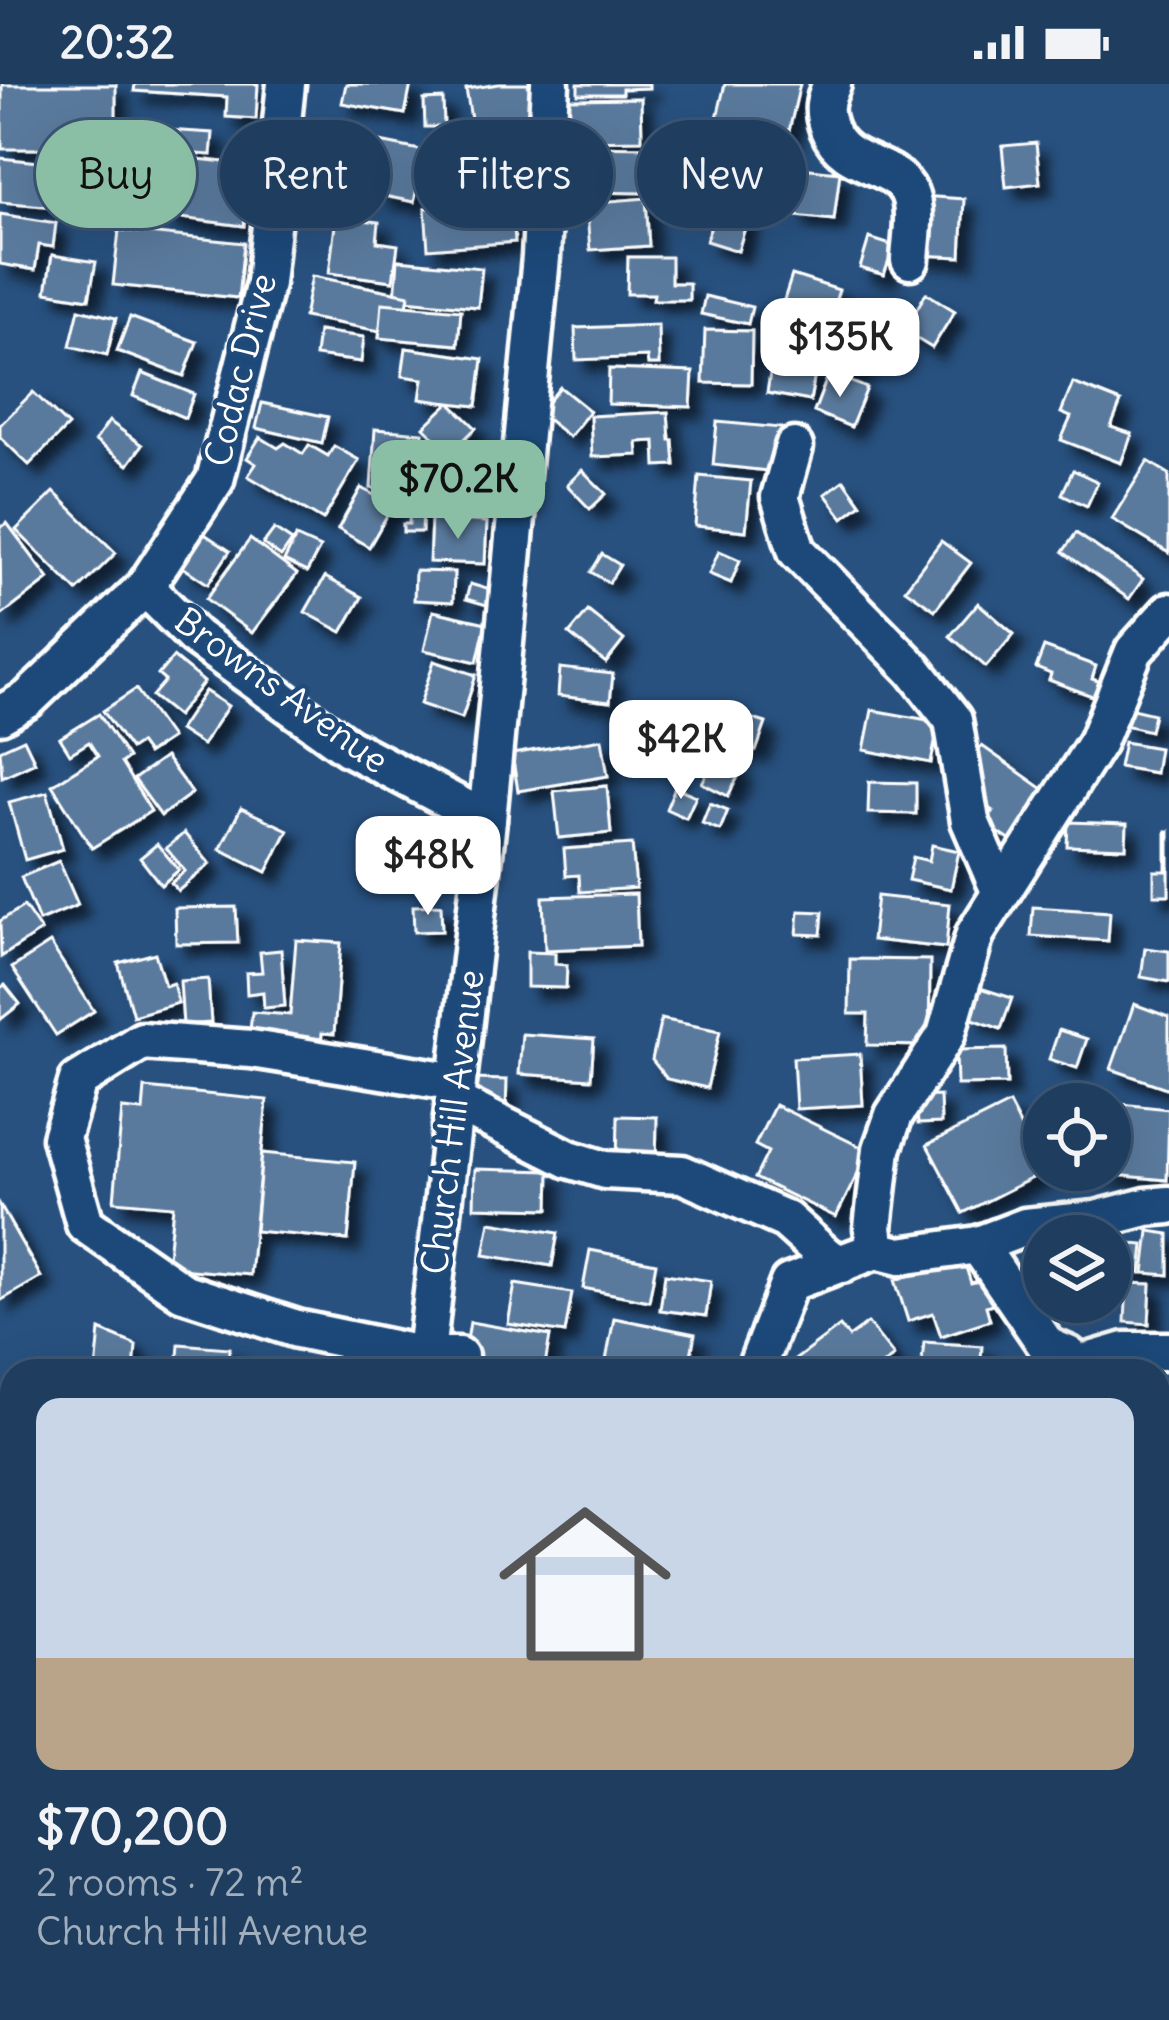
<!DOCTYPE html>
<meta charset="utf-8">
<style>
body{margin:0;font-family:Delius,sans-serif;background:#264465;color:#f1f3f6;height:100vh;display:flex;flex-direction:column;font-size:45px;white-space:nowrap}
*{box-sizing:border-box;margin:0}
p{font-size:39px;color:#a1aebd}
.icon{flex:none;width:66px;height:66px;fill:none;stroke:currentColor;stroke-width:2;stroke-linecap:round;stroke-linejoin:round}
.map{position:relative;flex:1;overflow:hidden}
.drawer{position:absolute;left:0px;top:1275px;width:1170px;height:663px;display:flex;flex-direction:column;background:#1e3d5f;border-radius:36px 36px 0 0;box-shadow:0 12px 48px #0002,0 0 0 3px #3c5674}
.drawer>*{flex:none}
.guide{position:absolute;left:36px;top:36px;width:1098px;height:108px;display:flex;gap:24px}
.fabs{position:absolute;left:1023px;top:999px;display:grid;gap:24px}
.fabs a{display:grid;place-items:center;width:108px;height:108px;border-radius:50%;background:#1e3d5f;box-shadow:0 12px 48px #0002,0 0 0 3px #3c5674;font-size:60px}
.price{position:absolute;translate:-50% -102px;padding:0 27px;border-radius:24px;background:#fff;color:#222;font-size:39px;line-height:78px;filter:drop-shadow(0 3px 6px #0008)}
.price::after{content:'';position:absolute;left:50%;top:72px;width:36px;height:27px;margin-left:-18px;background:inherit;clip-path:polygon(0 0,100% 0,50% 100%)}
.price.on{background:#8abfa5;color:#111}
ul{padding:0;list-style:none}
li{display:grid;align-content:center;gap:24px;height:636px;padding:0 36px}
li span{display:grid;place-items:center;height:372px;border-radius:24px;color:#555}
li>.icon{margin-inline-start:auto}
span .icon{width:216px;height:216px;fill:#fffc;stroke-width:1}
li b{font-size:51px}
.chip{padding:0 42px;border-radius:54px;background:#1e3d5f;box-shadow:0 12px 48px #0002,0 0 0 3px #3c5674;font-size:42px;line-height:108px}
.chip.on{background:#8abfa5;color:#111}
.status{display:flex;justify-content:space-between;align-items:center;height:84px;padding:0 60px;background:#1e3d5f;direction:ltr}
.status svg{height:33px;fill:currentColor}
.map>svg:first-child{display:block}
.building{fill:#5a7a9d;stroke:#fff;stroke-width:3;filter:url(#shadow)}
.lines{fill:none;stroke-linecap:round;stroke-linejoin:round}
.minor-casing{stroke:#fff;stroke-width:45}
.minor{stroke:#1f4a7a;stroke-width:36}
.labels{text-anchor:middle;stroke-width:9;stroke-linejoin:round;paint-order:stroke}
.street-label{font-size:36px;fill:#fff;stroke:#1f4a7a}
</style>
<div class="status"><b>20:32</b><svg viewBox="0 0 49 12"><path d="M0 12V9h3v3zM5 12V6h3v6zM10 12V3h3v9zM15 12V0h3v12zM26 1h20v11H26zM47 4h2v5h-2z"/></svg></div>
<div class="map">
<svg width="1169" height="1936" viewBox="0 0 1169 1936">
<defs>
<filter id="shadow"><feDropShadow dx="11" dy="11" stdDeviation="6" flood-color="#0009"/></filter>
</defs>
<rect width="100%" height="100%" fill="#28517f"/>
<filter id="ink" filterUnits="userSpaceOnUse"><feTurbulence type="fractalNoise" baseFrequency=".00833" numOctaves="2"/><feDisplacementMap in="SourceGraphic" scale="24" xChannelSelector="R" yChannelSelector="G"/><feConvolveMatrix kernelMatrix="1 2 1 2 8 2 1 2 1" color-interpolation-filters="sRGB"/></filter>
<g filter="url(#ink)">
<g class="building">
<polygon points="135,0 258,0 256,35 226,33 227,13 134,7"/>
<polygon points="346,0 411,0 405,30 342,19"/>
<polygon points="499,0 532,0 541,55 476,65 466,5"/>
<polygon points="578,0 649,0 649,4 622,5 622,10 578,10"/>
<polygon points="725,0 800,0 779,90 744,82 748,63 712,55"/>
<rect x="2" y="1" width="114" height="64"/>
<polygon points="641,14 642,56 580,57 580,68 571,68 569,15"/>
<polygon points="443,15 444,43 425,43 424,16"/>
<polygon points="166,46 213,49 211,71 165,68"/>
<polygon points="330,48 425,67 414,118 379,111 381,101 322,89"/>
<polygon points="1036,59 1040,99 1006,103 1002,62"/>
<polygon points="584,62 647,63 646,109 583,108"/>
<polygon points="521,69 523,95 472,99 470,72"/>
<polygon points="171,72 251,81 244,142 165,132"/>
<polygon points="0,74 59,80 55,123 0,118"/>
<polygon points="800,84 840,88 834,136 795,132"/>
<polygon points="722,108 753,117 738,167 706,157"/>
<polygon points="921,112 964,115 961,173 917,171"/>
<polygon points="646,114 649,162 590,166 586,119"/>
<polygon points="512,118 515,158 428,165 425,124"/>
<polygon points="0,130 56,139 53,163 39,161 35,186 0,180"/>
<polygon points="336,133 379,138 377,158 398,161 393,197 329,189"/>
<polygon points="119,146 244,159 238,214 113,201"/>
<polygon points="869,154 894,162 884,191 860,184"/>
<polygon points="52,171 96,178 89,215 46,208"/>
<polygon points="628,173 671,173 671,199 689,199 689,216 653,216 654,210 627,210"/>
<polygon points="398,176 482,184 478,223 395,215"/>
<polygon points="792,191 839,206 830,233 783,219"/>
<polygon points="312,192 409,211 402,251 304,233"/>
<polygon points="926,209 955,227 932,264 904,247"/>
<polygon points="705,212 752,223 748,240 701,230"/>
<polygon points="846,218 878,230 857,290 825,278"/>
<polygon points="382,219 461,226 458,261 379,254"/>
<polygon points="79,225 116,234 107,271 70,262"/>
<polygon points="130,233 197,258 184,292 117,267"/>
<polygon points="658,241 659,281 648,281 647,273 576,276 575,244"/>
<polygon points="705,246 752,247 751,300 703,299"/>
<polygon points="318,247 364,253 361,278 315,272"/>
<polygon points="406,264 483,275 477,322 450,319 476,344 450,369 424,343 449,319 420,315 423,295 402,292"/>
<polygon points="772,277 816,285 810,317 767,309"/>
<polygon points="609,285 693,288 691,323 608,320"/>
<polygon points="142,289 194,310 185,334 133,312"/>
<polygon points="829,289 867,304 851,343 814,328"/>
<polygon points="1073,299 1121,318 1111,343 1132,350 1121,379 1061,356 1071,333 1061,329"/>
<polygon points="560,303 590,327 569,353 539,329"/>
<polygon points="33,308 68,342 29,381 0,353 0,341"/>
<polygon points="262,319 328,333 322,359 256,344"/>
<polygon points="668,328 670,356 673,356 675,381 656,382 655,357 637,358 638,371 592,373 590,332"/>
<polygon points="109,337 142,361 128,381 95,357"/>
<polygon points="717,338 782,344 777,388 713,381"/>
<polygon points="375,345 423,349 419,407 371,404"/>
<polygon points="260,353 278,364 285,359 303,370 309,361 328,372 334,362 359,376 323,436 248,392 256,380 247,374"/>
<polygon points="1148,377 1169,390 1169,469 1112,435"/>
<polygon points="488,382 489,425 434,426 433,383"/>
<polygon points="582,386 606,410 590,425 567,401"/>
<polygon points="1073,386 1098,398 1087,422 1062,410"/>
<polygon points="699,392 751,397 746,447 695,442"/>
<polygon points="844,396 861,420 843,434 825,410"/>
<polygon points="361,404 393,421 369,463 338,445"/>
<polygon points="54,408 116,469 77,507 16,446"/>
<polygon points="410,420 423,420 422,448 403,448 403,440 409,440"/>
<polygon points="431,435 487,438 485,480 429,478"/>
<polygon points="7,439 49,495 1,532 0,444"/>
<polygon points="274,445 292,457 281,473 263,460"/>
<polygon points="203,449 230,467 208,500 181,482"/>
<polygon points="1076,449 1143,495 1129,515 1063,468"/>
<polygon points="296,453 320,464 307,488 284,477"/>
<polygon points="250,455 297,490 252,549 206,515"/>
<polygon points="941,457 971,479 935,526 905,505"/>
<polygon points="719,467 740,476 731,499 709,490"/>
<polygon points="602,470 620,481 609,499 591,488"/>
<polygon points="415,487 454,488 453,518 414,516"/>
<polygon points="325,493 362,513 342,548 305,528"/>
<polygon points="470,500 494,507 490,522 466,515"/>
<polygon points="978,519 1014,550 986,583 950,552"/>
<polygon points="433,527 486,539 477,578 424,566"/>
<polygon points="588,527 624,556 606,579 569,550"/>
<polygon points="1044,563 1096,582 1092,595 1101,598 1095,613 1049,596 1051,590 1036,584"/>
<polygon points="173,573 204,598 177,632 152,612 165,597 158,591"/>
<polygon points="434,577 476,591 462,634 420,620"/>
<polygon points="560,584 613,590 610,618 558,612"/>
<polygon points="136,605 171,654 147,670 139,659 130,665 103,627"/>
<polygon points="205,607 228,622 202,661 179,646"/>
<polygon points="1124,623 1154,630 1150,647 1120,640"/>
<polygon points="718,624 766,639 756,667 709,653"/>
<polygon points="872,626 939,638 931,679 864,666"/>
<polygon points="99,630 128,674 121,679 151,727 92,764 52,701 98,672 89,658 70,670 60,654"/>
<polygon points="24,655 35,678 2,693 0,666"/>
<polygon points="602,655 608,692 518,707 512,670"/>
<polygon points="1124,658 1159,664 1155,689 1119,683"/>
<polygon points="982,662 1046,707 1011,757 984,739 993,727 970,711 982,695 967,684"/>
<polygon points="165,673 192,709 161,732 134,695"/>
<polygon points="715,673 741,687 728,712 702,699"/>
<polygon points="869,698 916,699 916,730 868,729"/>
<polygon points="607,702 611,749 559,754 554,707"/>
<polygon points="675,703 696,712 686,734 666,725"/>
<polygon points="47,708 63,765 25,776 9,718"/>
<polygon points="710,719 728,726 720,746 702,739"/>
<polygon points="241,724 288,746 267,788 220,765"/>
<polygon points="1068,738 1127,740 1126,764 1067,762"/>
<polygon points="1166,747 1169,747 1169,811 1154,811 1154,787 1166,787"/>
<polygon points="184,749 210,780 178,807 171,799 185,787 166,764"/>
<polygon points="157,760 179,786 161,801 140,774"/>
<polygon points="632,760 636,804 580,808 579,791 566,792 564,765"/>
<polygon points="932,761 959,767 951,805 908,796 913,773 929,777"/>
<polygon points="59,777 78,821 39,837 21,793"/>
<polygon points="636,810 638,862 545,866 543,813"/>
<polygon points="877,812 950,820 946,864 872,856"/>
<polygon points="441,821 442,847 414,848 413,822"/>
<polygon points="24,822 41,847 1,873 0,837"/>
<polygon points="236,823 238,859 176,860 175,824"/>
<polygon points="1033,823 1110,828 1108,857 1031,852"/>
<polygon points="799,827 823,828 821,851 797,850"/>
<polygon points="296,856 341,859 334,950 322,949 321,962 249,956 252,928 290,931"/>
<polygon points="50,859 94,927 56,951 12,884"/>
<polygon points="1145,864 1169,867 1169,898 1141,893"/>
<polygon points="281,866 285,922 264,924 263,908 247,910 246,889 262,888 260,868"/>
<polygon points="527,868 555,869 555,880 567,881 566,904 527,903"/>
<polygon points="155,869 165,902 173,899 178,919 133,932 118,879"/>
<polygon points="850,875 930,876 929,962 867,961 868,930 849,930"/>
<polygon points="208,895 211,939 183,941 180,897"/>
<polygon points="5,901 20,920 0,936 0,904"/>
<polygon points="980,904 1012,914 1001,945 970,934"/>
<polygon points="1134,920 1169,933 1169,1005 1111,985"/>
<polygon points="661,935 720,947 707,1004 667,995 652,976"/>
<polygon points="1059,946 1087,955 1077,984 1049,975"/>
<polygon points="522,950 594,955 591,995 519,990"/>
<polygon points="1006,965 1007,1000 957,1001 956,966"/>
<polygon points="860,970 863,1021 796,1025 793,974"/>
<polygon points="473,995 507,996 506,1026 472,1026"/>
<polygon points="145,1004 267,1016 250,1191 167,1184 173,1122 114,1117 122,1025 143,1027"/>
<polygon points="940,1012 941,1039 918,1040 916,1013"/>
<polygon points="1112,1019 1169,1025 1167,1096 1083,1088 1083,1086 1110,1086"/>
<polygon points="1009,1020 1044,1088 963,1129 927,1061"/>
<polygon points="775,1021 869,1067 836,1133 755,1094 768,1068 755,1061"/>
<polygon points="618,1032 657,1033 656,1083 617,1082"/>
<polygon points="262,1069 355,1078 348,1156 255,1147"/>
<polygon points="475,1085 550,1087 549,1125 474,1123"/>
<polygon points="0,1121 41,1193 0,1217"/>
<polygon points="490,1138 558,1149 552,1182 484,1171"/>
<polygon points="1030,1147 1044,1152 1044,1197 1024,1194"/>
<polygon points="1149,1147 1169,1150 1169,1191 1144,1189"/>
<polygon points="1120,1159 1144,1161 1141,1189 1117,1186"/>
<polygon points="590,1166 656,1179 649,1217 583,1204"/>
<polygon points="963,1174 971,1199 990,1194 998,1218 986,1222 990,1236 941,1252 933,1229 908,1237 895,1196"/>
<polygon points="665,1190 711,1197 706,1232 660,1226"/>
<polygon points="1127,1199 1151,1200 1149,1240 1125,1238"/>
<polygon points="515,1200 572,1209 565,1249 508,1240"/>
<polygon points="614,1234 695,1250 688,1287 604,1287"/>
<polygon points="470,1238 550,1252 544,1287 462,1287"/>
<polygon points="868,1239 894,1272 882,1281 887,1287 780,1287 840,1242 849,1253"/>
<polygon points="100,1246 136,1261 134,1287 96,1287"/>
<polygon points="924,1258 982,1262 980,1287 921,1287"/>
<polygon points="179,1260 230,1264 227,1287 177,1287"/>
<polygon points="12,1529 12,1590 0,1585 0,1557"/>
<polygon points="1166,1650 1169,1651 1169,1704 1158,1701 1158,1679"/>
<polygon points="1158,1721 1169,1724 1169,1766 1158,1763"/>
<polygon points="1158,1789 1169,1790 1169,1858 1158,1857"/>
<polygon points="23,1926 67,1926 74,1936 10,1936"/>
<polygon points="621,1926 687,1926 684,1936 618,1936"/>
<polygon points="766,1926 828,1926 837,1928 835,1936 764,1936"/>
<polygon points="849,1926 912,1926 911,1936 849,1936"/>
<polygon points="926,1926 990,1926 989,1936 925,1935"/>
</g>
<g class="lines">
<defs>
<g id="minor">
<path d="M832,0c-8,17 -10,27 -3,45 15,40 66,32 80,64 8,19 2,47 1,67"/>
<polyline points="794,363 780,413 797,467 914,586 953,636 970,737 1000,807"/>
<polyline points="145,503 195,553 348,663 487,736"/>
<polyline points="0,631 28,615 145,503 215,396 265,199 286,0"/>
<polyline points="457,998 251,965 142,957 78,997 61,1054 85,1140 183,1208 297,1245 426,1272 459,1272"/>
<polyline points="454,1017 569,1075 605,1086 682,1090 786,1136 826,1172 842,1180"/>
<polyline points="978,1161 1025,1143 1096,1136 1146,1123 1169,1121"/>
<polyline points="876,1166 873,1144 882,1065 894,1031 946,951 975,850 1097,658 1134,567 1169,528"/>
<polyline points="1081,1280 1125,1267 1169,1267"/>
<polyline points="424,1287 487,736 541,173 550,0"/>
<polyline points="755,1287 789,1199 876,1166 900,1172 978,1161 1047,1262 1068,1271 1087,1287"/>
<polyline points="1158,1368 1169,1379"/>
<polyline points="0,1460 12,1467"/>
<polyline points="0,1763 12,1771"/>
<polyline points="1158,1774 1169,1777"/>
<polyline points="164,1926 171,1936"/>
<polyline points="450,1926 483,1933 522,1926"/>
<polyline points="1028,1926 1034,1936"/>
</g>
</defs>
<use href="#minor" class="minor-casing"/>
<use href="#minor" class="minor"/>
</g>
</g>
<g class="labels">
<g class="street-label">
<text transform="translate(240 286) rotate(-76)" y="13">Codac Drive</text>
<text transform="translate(282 606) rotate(36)" y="13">Browns Avenue</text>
<text transform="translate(452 1038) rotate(-83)" y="13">Church Hill Avenue</text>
</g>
</g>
</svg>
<div class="fabs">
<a><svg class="icon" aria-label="locate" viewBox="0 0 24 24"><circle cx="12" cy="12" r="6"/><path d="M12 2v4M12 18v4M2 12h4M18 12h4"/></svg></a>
<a><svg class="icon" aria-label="layers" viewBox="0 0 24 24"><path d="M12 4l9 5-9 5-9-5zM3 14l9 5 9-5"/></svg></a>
</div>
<b class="price" style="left:840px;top:316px">$135K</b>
<b class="price on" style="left:458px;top:458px">$70.2K</b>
<b class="price" style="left:681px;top:718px">$42K</b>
<b class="price" style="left:428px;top:834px">$48K</b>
<div class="guide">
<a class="chip on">Buy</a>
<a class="chip">Rent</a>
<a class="chip">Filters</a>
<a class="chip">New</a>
</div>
<section class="drawer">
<ul>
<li><span style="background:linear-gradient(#c9d6e8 70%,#b9a48a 0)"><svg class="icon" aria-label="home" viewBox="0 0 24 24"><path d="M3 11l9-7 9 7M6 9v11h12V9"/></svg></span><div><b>$70,200</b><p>2 rooms · 72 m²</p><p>Church Hill Avenue</p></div></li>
</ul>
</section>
</div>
